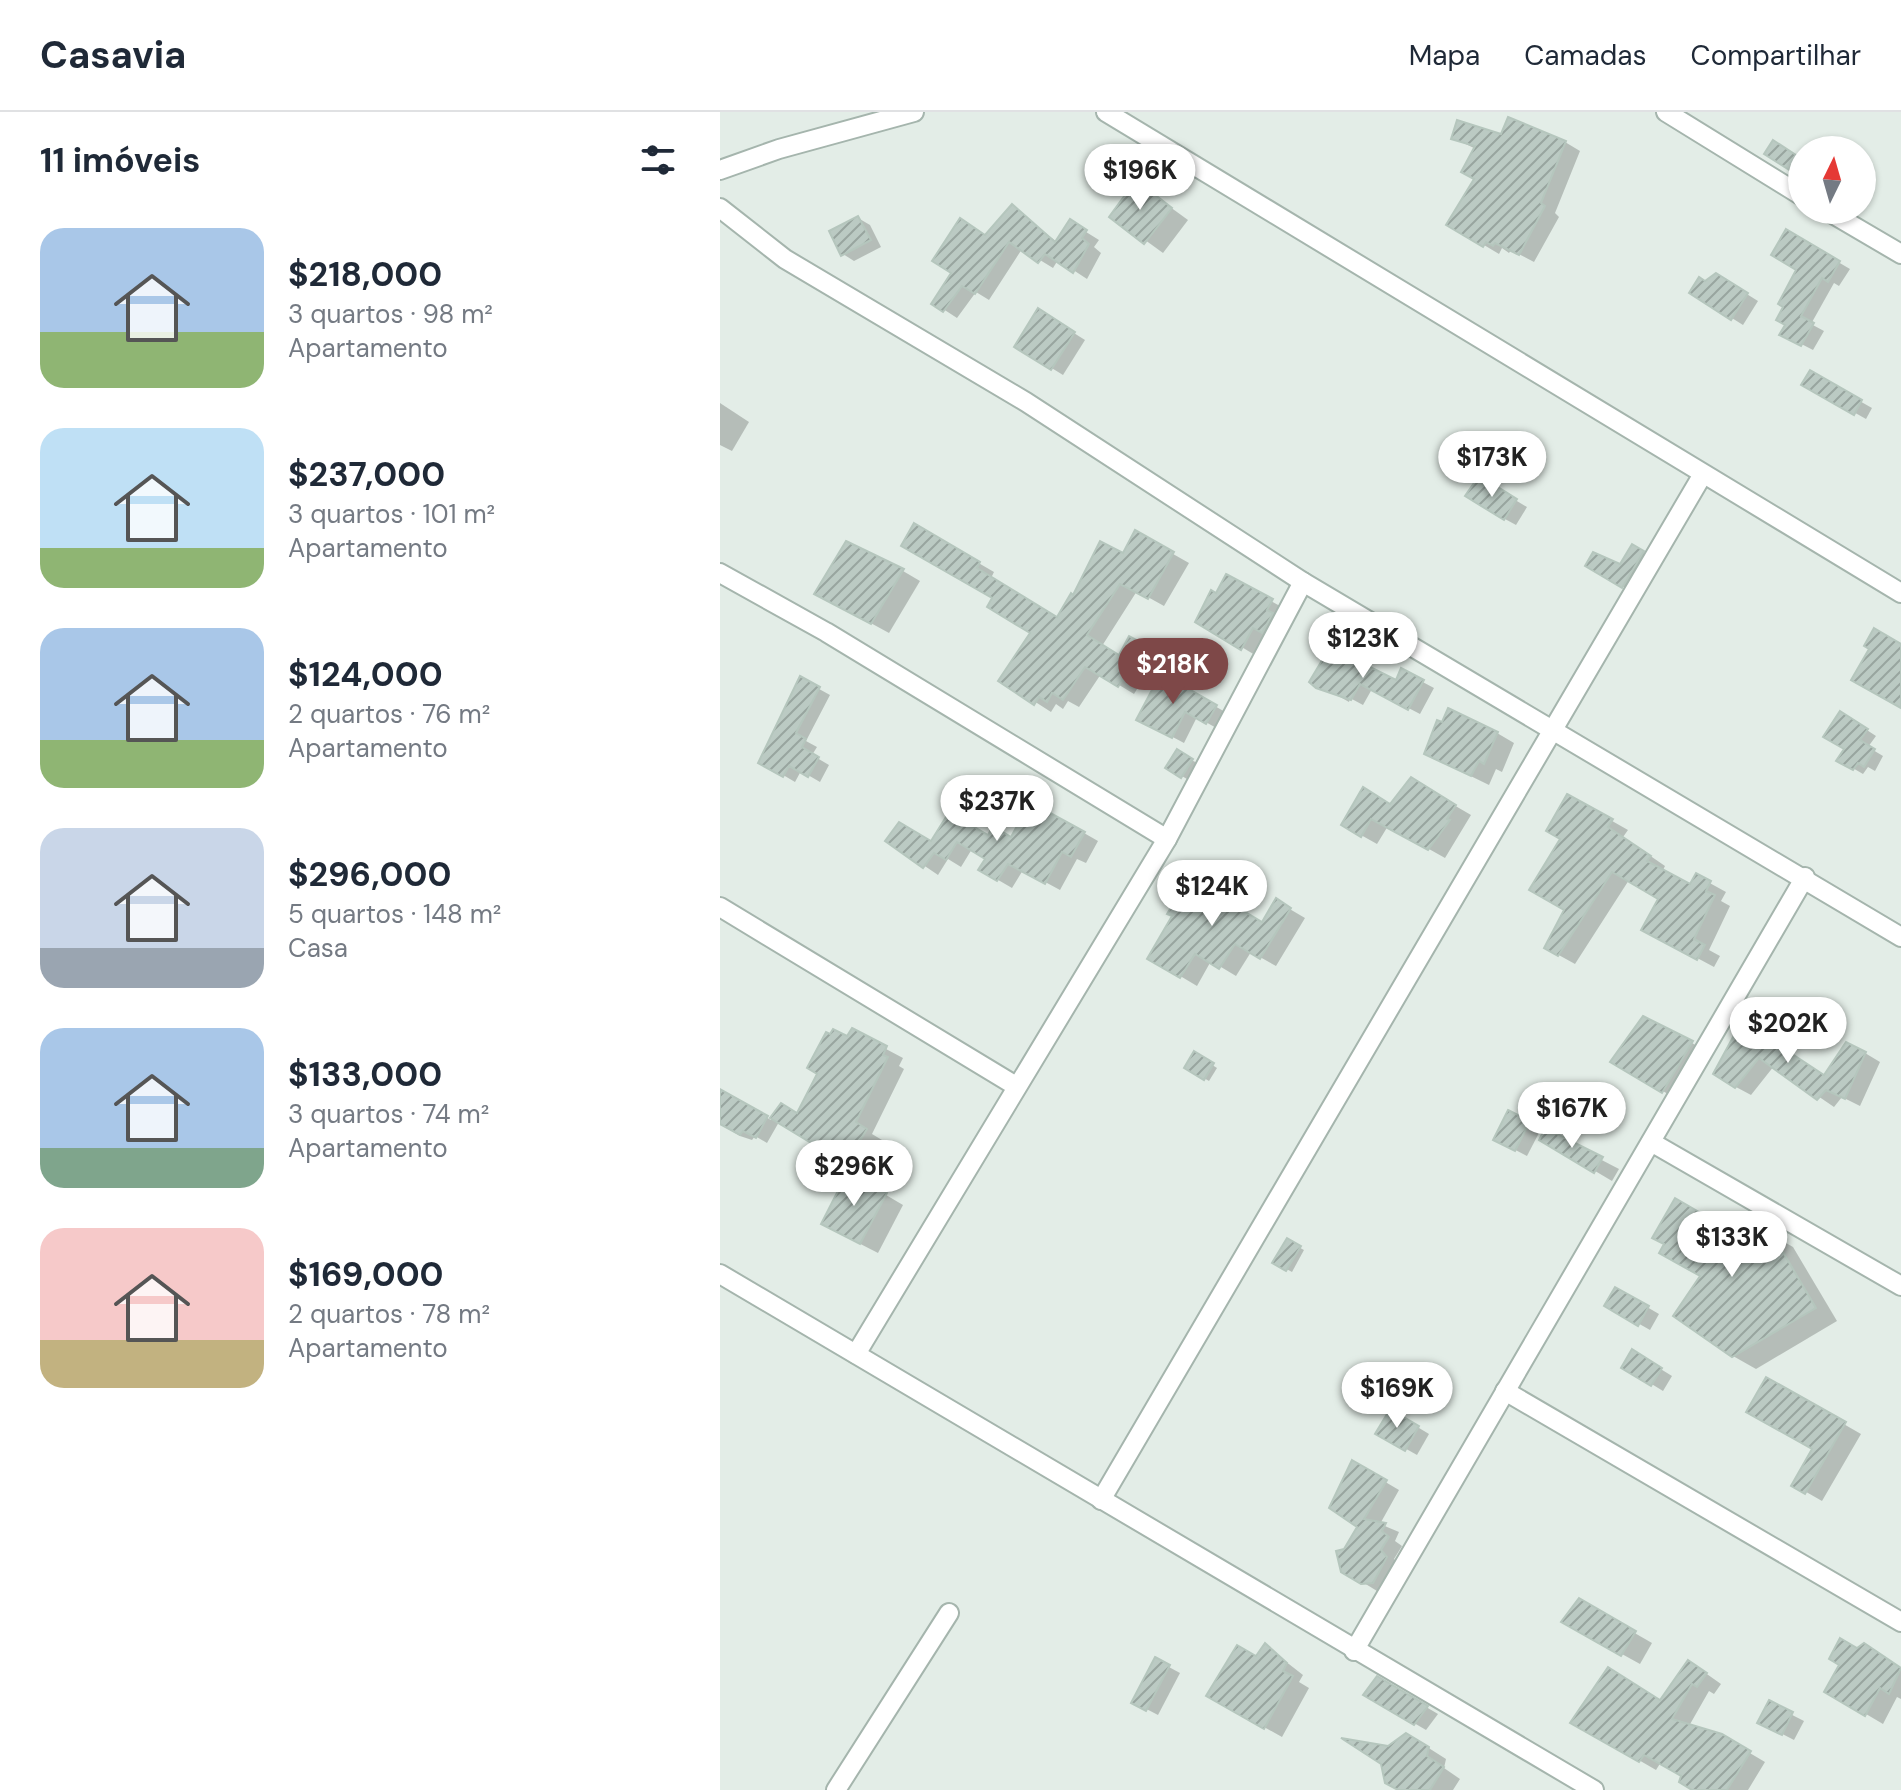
<!DOCTYPE html>
<html lang="pt">
<meta charset="utf-8">
<style>
body{margin:0;font-family:"DM Sans",sans-serif;background:#f6f6f7;color:#1f2937;height:100vh;display:flex;flex-direction:column;font-size:30px;white-space:nowrap}
*{box-sizing:border-box;margin:0}
p{font-size:26px;color:#747a83}
.icon{flex:none;width:44px;height:44px;fill:none;stroke:currentColor;stroke-width:2;stroke-linecap:round;stroke-linejoin:round}
.map{position:relative;flex:1;overflow:hidden}
.sheet{display:flex;flex-direction:column;background:#fff;width:720px}
.sheet>*{flex:none}
.needle{width:52px;rotate:5deg}
.fabs{position:absolute;left:1068px;top:24px;display:grid;gap:16px}
.fabs a{display:grid;place-items:center;width:88px;height:88px;border-radius:50%;background:#fff;box-shadow:0 2px 6px #0004;font-size:40px}
.price{position:absolute;translate:-50% -68px;padding:0 18px;border-radius:28px;background:#fff;color:#222;font-size:26px;line-height:52px;filter:drop-shadow(0 2px 4px #0008)}
.price::after{content:'';position:absolute;left:50%;top:48px;width:24px;height:18px;margin-left:-12px;background:inherit;clip-path:polygon(0 0,100% 0,50% 100%)}
.price.on{background:#7e4848;color:#fff}
ul{padding:0;list-style:none}
li{display:flex;align-items:center;gap:24px;height:200px;padding:0 40px}
li span{display:grid;place-items:center;flex:none;width:224px;height:160px;border-radius:24px;color:#555}
li>.icon{margin-inline-start:auto}
span .icon{width:96px;height:96px;fill:#fffc;stroke-width:1}
li b{font-size:34px}
h2{display:flex;justify-content:space-between;align-items:center;height:96px;padding:0 40px;font-size:34px}
header{display:flex;align-items:center;gap:48px;box-sizing:border-box;height:112px;padding:0 40px;background:#fff;border-bottom:2px solid #e0e1e3}
header strong{font-size:38px}
nav{display:flex;gap:44px;margin-inline-start:auto;font-size:28px}
main{display:flex;flex:1;min-height:0}
.map>svg:first-child{display:block}
.shadow{fill:#0003}
.building{fill:url(#building-hatch);stroke:#b5c6bd;stroke-width:2}
.lines{fill:none;stroke-linecap:round;stroke-linejoin:round}
.street-casing{stroke:#a5b5ad;stroke-width:22}
.street{stroke:#fff;stroke-width:18}
</style>
<header>
<strong>Casavia</strong>
<nav><a>Mapa</a><a>Camadas</a><a>Compartilhar</a></nav>
</header>
<main>
<section class="sheet">
<h2>11 imóveis<svg class="icon" aria-label="filters" viewBox="0 0 24 24"><path d="M4 7h16M4 17h16"/><circle cx="9" cy="7" r="2"/><circle cx="15" cy="17" r="2"/></svg></h2>
<ul>
<li><span style="background:linear-gradient(#a9c7e8 65%,#8fb573 0)"><svg class="icon" aria-label="home" viewBox="0 0 24 24"><path d="M3 11l9-7 9 7M6 9v11h12V9"/></svg></span><div><b>$218,000</b><p>3 quartos · 98 m²</p><p>Apartamento</p></div></li>
<li><span style="background:linear-gradient(#bfe0f5 75%,#8fb573 0)"><svg class="icon" aria-label="home" viewBox="0 0 24 24"><path d="M3 11l9-7 9 7M6 9v11h12V9"/></svg></span><div><b>$237,000</b><p>3 quartos · 101 m²</p><p>Apartamento</p></div></li>
<li><span style="background:linear-gradient(#a9c7e8 70%,#8fb573 0)"><svg class="icon" aria-label="home" viewBox="0 0 24 24"><path d="M3 11l9-7 9 7M6 9v11h12V9"/></svg></span><div><b>$124,000</b><p>2 quartos · 76 m²</p><p>Apartamento</p></div></li>
<li><span style="background:linear-gradient(#c9d6e8 75%,#9aa5b1 0)"><svg class="icon" aria-label="home" viewBox="0 0 24 24"><path d="M3 11l9-7 9 7M6 9v11h12V9"/></svg></span><div><b>$296,000</b><p>5 quartos · 148 m²</p><p>Casa</p></div></li>
<li><span style="background:linear-gradient(#a9c7e8 75%,#7fa58c 0)"><svg class="icon" aria-label="home" viewBox="0 0 24 24"><path d="M3 11l9-7 9 7M6 9v11h12V9"/></svg></span><div><b>$133,000</b><p>3 quartos · 74 m²</p><p>Apartamento</p></div></li>
<li><span style="background:linear-gradient(#f6c9c9 70%,#c2b280 0)"><svg class="icon" aria-label="home" viewBox="0 0 24 24"><path d="M3 11l9-7 9 7M6 9v11h12V9"/></svg></span><div><b>$169,000</b><p>2 quartos · 78 m²</p><p>Apartamento</p></div></li>
</ul>
</section>
<div class="map">
<svg width="1181" height="1678" viewBox="0 0 1181 1678">
<defs>
<pattern id="building-hatch" width="6" height="6" patternUnits="userSpaceOnUse" patternTransform="scale(2)"><rect width="6" height="6" fill="#bbcac3"/><path d="M-1 1l2-2M0 6l6-6M5 7l2-2" fill="none" stroke="#98a59f"/></pattern>
</defs>
<rect width="100%" height="100%" fill="#e3ede7"/>
<g class="shadow">
<polygon points="782,25 845,30 860,39 835,101 839,105 814,150 791,138 789,141 782,136 779,142 729,112 756,66 756,37 733,26"/>
<polygon points="417,71 468,108 443,141 392,104"/>
<polygon points="292,95 337,130 350,110 379,128 374,135 381,141 367,167 338,148 333,156 302,137 269,188 256,180 237,206 214,191"/>
<polygon points="138,106 150,113 161,135 134,149 123,142"/>
<polygon points="1067,120 1130,157 1119,174 1114,171 1091,212 1104,219 1093,238 1062,222 1079,157"/>
<polygon points="996,163 1038,189 1023,213 972,181"/>
<polygon points="319,199 365,228 343,263 296,234"/>
<polygon points="1090,261 1152,296 1146,307 1084,272"/>
<polygon points="0,291 29,310 12,339 0,333"/>
<polygon points="777,377 807,395 796,413 785,407 774,381"/>
<polygon points="195,414 274,460 271,466 337,507 354,486 404,444 416,421 469,451 444,494 417,479 382,534 400,545 410,527 438,543 414,582 381,562 359,595 348,589 343,597 336,592 331,600 281,568 312,520"/>
<polygon points="912,435 934,447 914,481 868,454 901,455"/>
<polygon points="183,459 200,469 169,521 114,491"/>
<polygon points="507,465 569,499 540,546 478,509"/>
<polygon points="682,559 714,576 700,602 652,577 643,593 630,586 629,590 592,569 676,570"/>
<polygon points="442,564 507,601 498,617 477,605 464,631 430,613"/>
<polygon points="81,567 110,583 86,629 97,635 92,643 109,653 100,670 81,659 75,670 41,650"/>
<polygon points="1130,607 1156,624 1148,635 1163,644 1155,659 1148,655 1143,662 1119,648 1126,636"/>
<polygon points="777,621 794,631 782,660 776,657 769,673 724,651"/>
<polygon points="457,640 477,651 467,667 448,656"/>
<polygon points="691,668 751,703 725,746 668,714 657,732 623,713 671,694"/>
<polygon points="848,684 908,718 903,725 945,754 942,760 971,774 977,764 1006,780 1001,789 1010,794 989,838 1000,844 994,855 940,826 940,787 909,768 855,852 826,836 847,797 842,726"/>
<polygon points="364,721 378,729 366,751 357,747 340,778 303,758 292,776 261,758 268,746 252,737 241,755 228,747 218,763 168,729 212,732"/>
<polygon points="486,760 522,781 513,794 542,812 556,789 585,806 556,854 531,840 516,864 491,849 477,874 430,846"/>
<polygon points="1020,916 1106,965 1145,941 1160,950 1140,994 1122,985 1114,995 1054,954 1031,983 1016,975"/>
<polygon points="132,919 183,946 179,954 184,957 152,1022 162,1028 143,1060 59,1010 47,1031 35,1024 32,1028 20,1024 0,1012 0,979 51,1008 61,994 78,1004 100,961"/>
<polygon points="972,931 989,941 960,989 893,950"/>
<polygon points="475,942 497,956 489,969 467,956"/>
<polygon points="789,1000 821,1017 807,1044 786,1033"/>
<polygon points="826,1019 899,1057 892,1069 821,1027"/>
<polygon points="166,1083 183,1093 158,1141 121,1122"/>
<polygon points="1011,1120 1050,1122 1073,1135 1117,1209 1036,1257 1013,1244 982,1164"/>
<polygon points="567,1129 584,1138 572,1160 554,1150"/>
<polygon points="896,1177 939,1202 930,1218 886,1193"/>
<polygon points="913,1240 952,1264 943,1279 904,1255"/>
<polygon points="1047,1268 1141,1322 1102,1389 1074,1373 1094,1336"/>
<polygon points="671,1299 709,1322 697,1343 658,1321"/>
<polygon points="633,1351 679,1378 660,1412 679,1420 675,1429 682,1434 674,1447 680,1454 667,1478 657,1479 623,1458 625,1438 639,1414"/>
<polygon points="859,1489 932,1531 920,1552 844,1510"/>
<polygon points="546,1534 583,1563 579,1570 589,1576 562,1625 489,1584 537,1546"/>
<polygon points="1137,1539 1162,1544 1181,1557 1181,1587 1177,1585 1163,1612 1107,1579"/>
<polygon points="436,1548 460,1561 438,1603 413,1590"/>
<polygon points="984,1560 1001,1572 994,1582 989,1579 969,1614 1001,1624 1045,1650 1028,1678 976,1678 964,1663 941,1650 936,1658 853,1610 942,1590"/>
<polygon points="657,1566 718,1602 706,1618 646,1583"/>
<polygon points="1049,1591 1084,1609 1074,1628 1051,1616"/>
<polygon points="704,1633 726,1647 724,1656 740,1667 733,1678 682,1678 663,1651 669,1637"/>
</g>
<g class="building">
<polygon points="788,5 846,29 821,91 825,94 799,143 775,131 773,134 766,130 763,135 726,113 754,67 741,60 755,34 731,27 737,8 781,22"/>
<polygon points="1053,28 1082,47 1082,66 1044,42"/>
<polygon points="416,68 452,96 424,132 389,105"/>
<polygon points="292,92 335,130 350,107 367,118 362,126 369,132 353,161 325,142 318,151 289,130 255,182 242,174 223,200 211,192 231,161 212,149 240,106 265,123"/>
<polygon points="138,104 151,128 121,144 109,119"/>
<polygon points="1066,117 1120,149 1108,170 1102,166 1081,204 1094,211 1081,234 1059,223 1065,213 1056,208 1063,195 1058,192 1076,158 1051,143"/>
<polygon points="996,161 1028,181 1011,208 969,181 979,165 985,169"/>
<polygon points="318,196 355,220 331,258 294,235"/>
<polygon points="1090,258 1142,288 1134,303 1081,273"/>
<polygon points="756,368 773,379 776,374 797,387 784,408 745,384"/>
<polygon points="194,411 260,450 257,456 337,505 351,481 353,483 380,429 403,441 415,418 454,440 428,487 400,472 367,523 399,543 409,524 424,532 398,575 365,555 343,588 332,581 327,590 319,585 314,593 278,569 310,521 267,495 272,486 181,434"/>
<polygon points="126,429 184,457 151,512 94,482"/>
<polygon points="912,432 924,439 902,476 865,454 873,440 900,452"/>
<polygon points="506,462 553,487 547,498 553,501 542,521 533,516 521,538 475,510 491,478 496,481"/>
<polygon points="1154,516 1181,532 1181,596 1131,568 1149,537 1144,534"/>
<polygon points="610,535 676,568 681,556 704,568 688,598 640,572 631,588 596,576 589,570"/>
<polygon points="441,561 497,593 486,612 465,600 452,626 416,608"/>
<polygon points="80,564 100,575 76,621 86,627 82,635 99,645 88,665 69,654 63,665 38,651"/>
<polygon points="728,596 778,620 764,652 759,649 751,664 704,642 717,608 722,610"/>
<polygon points="1120,599 1148,617 1140,628 1155,637 1144,655 1138,651 1133,658 1116,649 1124,637 1103,625"/>
<polygon points="457,637 473,647 461,666 445,656"/>
<polygon points="691,665 736,693 727,707 730,708 708,738 651,707 641,725 621,713 643,675 670,692"/>
<polygon points="847,682 893,707 888,715 931,744 927,749 970,772 976,761 991,769 986,779 995,783 974,827 985,833 977,848 921,818 938,787 892,760 838,844 824,836 844,798 809,778 840,727 826,719"/>
<polygon points="310,690 365,720 351,745 342,740 325,772 288,752 277,769 258,758 265,747 237,730 226,748 214,741 203,756 165,729 179,710 211,729 229,700 268,723 273,714 291,725"/>
<polygon points="486,758 507,771 499,784 542,810 556,786 571,796 540,847 515,832 499,857 475,842 460,866 427,847 452,804 447,802 464,774 473,779"/>
<polygon points="923,904 973,929 942,981 890,950"/>
<polygon points="1019,914 1054,930 1104,963 1126,930 1146,940 1125,987 1106,978 1097,988 1039,946 1015,976 993,962"/>
<polygon points="132,916 167,934 163,943 168,945 136,1010 147,1017 126,1052 50,1006 61,991 77,1001 97,962 87,956 106,920 110,922 113,917 127,924"/>
<polygon points="474,939 494,951 484,968 464,956"/>
<polygon points="0,977 48,1004 36,1026 23,1019 20,1023 0,1012"/>
<polygon points="788,998 810,1009 795,1039 773,1028"/>
<polygon points="825,1016 883,1045 874,1061 819,1028"/>
<polygon points="127,1061 167,1081 140,1132 101,1112"/>
<polygon points="955,1086 1010,1118 1018,1105 1051,1120 1096,1196 1012,1245 953,1204 980,1164 939,1141 944,1132 932,1126"/>
<polygon points="567,1126 581,1134 566,1159 552,1151"/>
<polygon points="895,1175 929,1194 918,1214 884,1194"/>
<polygon points="912,1237 942,1256 931,1274 901,1256"/>
<polygon points="1046,1265 1126,1310 1085,1382 1071,1374 1092,1337 1026,1300"/>
<polygon points="670,1297 699,1314 685,1339 655,1322"/>
<polygon points="632,1348 667,1368 644,1407 666,1411 662,1419 669,1425 661,1438 667,1445 653,1471 641,1472 621,1460 616,1439 624,1437 637,1415 609,1396"/>
<polygon points="859,1486 916,1519 901,1544 841,1510"/>
<polygon points="1120,1526 1137,1536 1144,1531 1181,1556 1169,1582 1160,1576 1145,1604 1104,1580 1119,1553 1109,1547"/>
<polygon points="545,1531 567,1551 563,1559 573,1564 544,1617 486,1584 517,1533 536,1544"/>
<polygon points="435,1545 450,1553 426,1599 411,1591"/>
<polygon points="968,1548 987,1561 977,1575 972,1572 952,1607 1002,1622 1031,1639 1007,1678 972,1678 959,1670 961,1664 924,1643 919,1650 850,1611 888,1555 940,1588"/>
<polygon points="657,1564 708,1594 694,1613 643,1583"/>
<polygon points="1049,1588 1073,1600 1062,1623 1037,1611"/>
<polygon points="686,1621 709,1635 707,1644 724,1655 710,1678 678,1678 665,1671 661,1652 621,1626 668,1634"/>
</g>
<g class="lines">
<defs>
<g id="street">
<polyline points="386,0 1181,481"/>
<polyline points="946,0 1082,84"/>
<polyline points="0,58 59,37 194,0"/>
<polyline points="0,96 65,147 306,290 583,470 1181,825"/>
<polyline points="1106,98 1181,142"/>
<polyline points="0,461 106,520 447,727"/>
<polyline points="0,795 296,974"/>
<polyline points="931,1030 1181,1174"/>
<polyline points="0,1162 874,1678"/>
<polyline points="136,1242 447,727 583,470"/>
<polyline points="785,1279 1181,1510"/>
<polyline points="381,1388 983,362"/>
<polyline points="634,1539 1085,765"/>
<polyline points="116,1678 229,1501"/>
</g>
</defs>
<use href="#street" class="street-casing"/>
<use href="#street" class="street"/>
</g>
</svg>
<div class="fabs">
<a><svg class="needle" viewBox="-14 -14 28 28"><path d="M0-13l5 13h-10z" fill="#e53935"/><path d="M0 13l5-13h-10z" fill="#747a83"/></svg></a>
</div>
<b class="price" style="left:420px;top:100px">$196K</b>
<b class="price" style="left:772px;top:387px">$173K</b>
<b class="price" style="left:643px;top:568px">$123K</b>
<b class="price on" style="left:453px;top:594px">$218K</b>
<b class="price" style="left:277px;top:731px">$237K</b>
<b class="price" style="left:492px;top:816px">$124K</b>
<b class="price" style="left:1068px;top:953px">$202K</b>
<b class="price" style="left:852px;top:1038px">$167K</b>
<b class="price" style="left:134px;top:1096px">$296K</b>
<b class="price" style="left:1012px;top:1167px">$133K</b>
<b class="price" style="left:677px;top:1318px">$169K</b>
</div>
</main>
